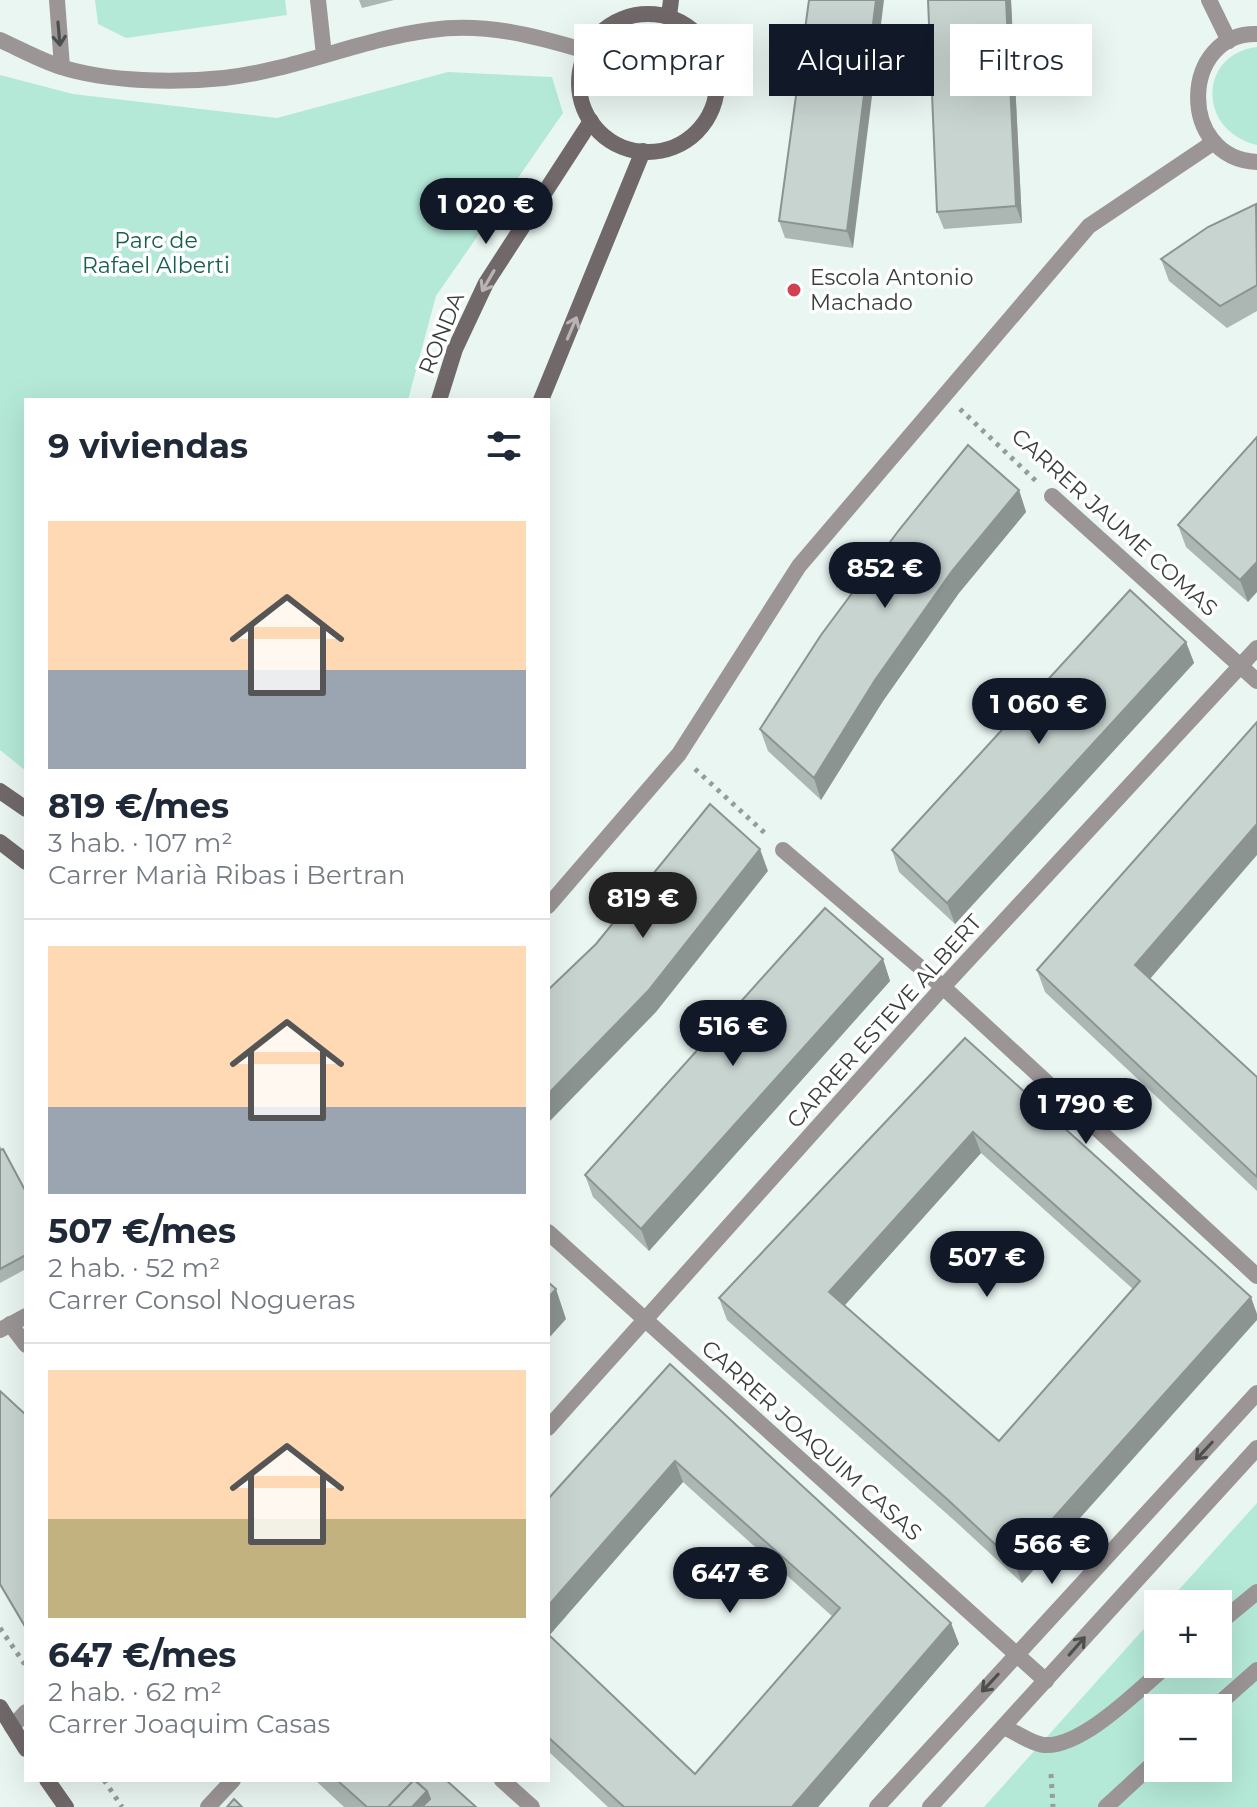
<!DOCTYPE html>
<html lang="es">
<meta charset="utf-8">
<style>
body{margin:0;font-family:Montserrat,sans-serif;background:#f6f6f7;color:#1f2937;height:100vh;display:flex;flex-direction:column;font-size:30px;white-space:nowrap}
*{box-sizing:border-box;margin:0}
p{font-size:26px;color:#747a83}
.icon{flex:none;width:44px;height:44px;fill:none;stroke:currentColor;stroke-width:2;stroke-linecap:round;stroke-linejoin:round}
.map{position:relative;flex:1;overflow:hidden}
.details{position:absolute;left:24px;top:398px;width:526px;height:1384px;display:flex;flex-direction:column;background:#fff;border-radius:0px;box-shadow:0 8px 32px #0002}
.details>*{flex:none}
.guide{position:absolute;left:574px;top:24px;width:562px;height:72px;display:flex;gap:16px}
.fabs{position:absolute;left:1144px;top:1590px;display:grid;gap:16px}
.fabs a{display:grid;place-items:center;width:88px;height:88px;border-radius:0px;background:#fff;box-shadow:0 8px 32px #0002;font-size:40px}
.price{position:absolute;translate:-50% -68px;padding:0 18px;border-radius:28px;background:#111827;color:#fff;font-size:26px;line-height:52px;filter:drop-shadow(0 2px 4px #0008)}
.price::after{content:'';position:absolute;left:50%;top:48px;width:24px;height:18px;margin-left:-12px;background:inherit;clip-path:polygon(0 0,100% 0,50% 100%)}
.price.selected{background:#222;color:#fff}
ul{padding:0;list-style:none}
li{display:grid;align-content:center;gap:16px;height:424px;padding:0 24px}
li+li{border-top:2px solid #e0e1e3}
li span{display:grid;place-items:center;height:248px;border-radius:0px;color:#555}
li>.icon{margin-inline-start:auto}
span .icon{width:144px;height:144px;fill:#fffc;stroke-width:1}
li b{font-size:34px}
h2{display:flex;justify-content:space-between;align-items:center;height:96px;padding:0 24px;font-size:34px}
.pill{padding:0 28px;border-radius:0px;background:#fff;box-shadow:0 8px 32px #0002;font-size:28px;line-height:72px}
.pill.selected{background:#111827;color:#fff}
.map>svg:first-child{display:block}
.green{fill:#b5e9d7;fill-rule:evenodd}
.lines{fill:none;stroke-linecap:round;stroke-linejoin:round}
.path{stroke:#959d9a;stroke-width:5;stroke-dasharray:4 6;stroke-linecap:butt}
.street{stroke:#9b9595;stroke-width:16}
.secondary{stroke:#716969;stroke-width:16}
.wall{fill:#acb6b3;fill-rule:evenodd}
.shaded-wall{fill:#8c9492}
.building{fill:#c8d4d0;stroke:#8c9492;stroke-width:2;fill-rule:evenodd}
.oneway{stroke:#4d4f4e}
.oneway2{stroke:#b8b4b4}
.poi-dot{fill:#d14152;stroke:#fff;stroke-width:3}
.labels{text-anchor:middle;stroke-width:7;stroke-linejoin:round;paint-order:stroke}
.park-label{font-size:22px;fill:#155f4c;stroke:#fff}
.poi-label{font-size:22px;fill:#393e3c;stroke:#fff;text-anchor:start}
.street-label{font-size:22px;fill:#393e3c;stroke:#fff}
</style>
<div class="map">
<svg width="1257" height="1807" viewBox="0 0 1257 1807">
<rect width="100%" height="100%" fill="#eaf6f2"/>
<g class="green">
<polygon points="95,0 285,0 287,15 126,38 98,24"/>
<path d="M1257,47v98c-60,-14 -59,-91 0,-98z"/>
<polygon points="448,72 552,77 563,113 436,296 408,400 26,400 26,771 0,750 0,75 73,94 277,118"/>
<path d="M1257,1503v304h-273l174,-194v51h60v-60h-52zM1158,1708h60v60h-60z"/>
</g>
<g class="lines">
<g class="path">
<polyline points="960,409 1037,482"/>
<polyline points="695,769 767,835"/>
<polyline points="0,1628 26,1666"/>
<polyline points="1051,1774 1053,1807"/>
<polyline points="104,1780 122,1807"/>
</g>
<g class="street">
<polyline points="57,0 62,67"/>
<polyline points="318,0 324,55"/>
<polyline points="1209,0 1229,41"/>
<path d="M1257,34c-76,-2 -81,124 0,128"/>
<path d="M0,40c20,9 40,20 61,27 47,15 115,16 163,11 71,-8 137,-39 207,-48 53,-8 105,6 155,21"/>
<polyline points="1052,496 1257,681"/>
<polyline points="783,850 943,987 1257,1276"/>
<polyline points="548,906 679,754 799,566 1089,226 1214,142"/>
<polyline points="548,1232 1046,1681"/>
<polyline points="10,1324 26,1345"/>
<polyline points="0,1330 26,1316"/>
<polyline points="548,1428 943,987 1257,648"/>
<polyline points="1218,1624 1257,1592"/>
<polyline points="1214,1708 1257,1670"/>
<polyline points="12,1727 26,1712"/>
<path d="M1004,1727c11,5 28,17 40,18 39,3 97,-58 125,-81"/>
<polyline points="502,1780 532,1807"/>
<polyline points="208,1807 233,1780"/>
<polyline points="877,1807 1257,1393"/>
<polyline points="930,1807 1257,1448"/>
<polyline points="1106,1807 1158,1759"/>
</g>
<g class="secondary">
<circle cx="648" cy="83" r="69"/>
<polyline points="669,16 671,0"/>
<polyline points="439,400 455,349 486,283 591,121"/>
<polyline points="541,400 643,151"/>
<polyline points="0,791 26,809"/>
<polyline points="0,842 26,862"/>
<polyline points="0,1707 26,1749"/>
<polyline points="47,1780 66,1807"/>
</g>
</g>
<g class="wall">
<polygon points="359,0 394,0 362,8"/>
<polygon points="809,0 853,248 785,238 779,221"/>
<polygon points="928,0 1011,0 1022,223 944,229 937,212"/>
<polygon points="1257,204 1257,311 1227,328 1169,281 1161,259"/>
<polygon points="1257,437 1248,602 1186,547 1178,525"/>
<polygon points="1019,490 1026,512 959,593 883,701 821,800 768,751 760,729"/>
<polygon points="1186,642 1194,663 955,924 899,872 892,850"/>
<polygon points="883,959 890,981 649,1251 593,1197 585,1175"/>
<polygon points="1037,970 1150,979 1257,1077 1257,1191 1045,992"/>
<path d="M965,1038l286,259 -229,286 -67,-62 -228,-201 -8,-22zM981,1153l152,136 -134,152 -155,-135z"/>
<polygon points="0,1146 26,1192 26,1269 0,1283"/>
<path d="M670,1364l281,259 8,21 -141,163h-210l-60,-56v-252zM683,1482l150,135 -138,157 -146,-139z"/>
<polygon points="0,1391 26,1415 26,1630 0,1586"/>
<polygon points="315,1780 446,1780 476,1807 344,1807"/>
</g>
<g class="shaded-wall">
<polygon points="876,0 884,0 853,248 847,231"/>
<polygon points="1006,0 1011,0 1022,223 1016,206"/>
<polygon points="1019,490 1026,512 959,593 883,701 821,800 814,778 875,680 952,571"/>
<polygon points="1257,562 1257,592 1248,602 1240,580"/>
<polygon points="1186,642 1194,663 955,924 947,903"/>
<polygon points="1257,824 1257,855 1143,987 1135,965"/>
<polygon points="760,849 768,871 656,1012 548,1123 548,1094"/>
<polygon points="883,959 890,981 649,1251 641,1229"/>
<polygon points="973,1132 981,1153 837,1314 829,1292"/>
<polygon points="556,1289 566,1319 548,1339 548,1298"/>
<polygon points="1251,1297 1257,1314 1257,1320 1022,1583 1014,1562"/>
<polygon points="675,1461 683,1482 548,1637 548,1606"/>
<polygon points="951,1623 959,1644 818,1807 792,1807"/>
<polygon points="427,1791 433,1807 399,1807"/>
</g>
<g class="building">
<polygon points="809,0 876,0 847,231 779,221"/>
<polygon points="928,0 1006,0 1016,206 937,212"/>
<polygon points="1256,204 1257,285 1220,306 1161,259 1208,227"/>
<polygon points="1257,437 1257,562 1240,580 1178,525"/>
<polygon points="968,445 1019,490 952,571 875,680 814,778 760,729 821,635 899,530"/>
<polygon points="1130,590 1186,642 947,903 892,850"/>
<polygon points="1257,722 1257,824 1135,965 1257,1077 1257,1177 1037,970"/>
<polygon points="710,804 760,849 648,991 548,1094 548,990 596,944"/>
<polygon points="825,908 883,959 641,1229 585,1175"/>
<path d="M965,1038l286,259 -237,265 -67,-63 -228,-201zM973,1132l167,149 -141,160 -170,-149z"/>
<polygon points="3,1149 26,1192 26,1255 0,1269 0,1150"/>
<polygon points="548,1282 556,1289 548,1298"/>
<polygon points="670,1364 951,1623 792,1807 624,1807 548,1737 548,1634 695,1774 840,1608 675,1461 548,1606 548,1499"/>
<polygon points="0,1391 26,1415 26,1628 0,1584"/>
<polygon points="340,1780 414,1780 388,1807 367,1807 338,1781"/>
<polygon points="414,1780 427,1791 412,1807 388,1807"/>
<polygon points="415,1780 446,1780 476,1807 422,1807 430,1799 427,1791"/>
<polygon points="234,1799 242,1807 227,1807"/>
</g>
<defs><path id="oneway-shaft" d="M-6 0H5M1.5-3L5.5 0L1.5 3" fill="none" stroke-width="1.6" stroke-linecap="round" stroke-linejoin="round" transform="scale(2)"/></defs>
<g class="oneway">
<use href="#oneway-shaft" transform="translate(59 34) rotate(85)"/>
<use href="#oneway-shaft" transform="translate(1204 1451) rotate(133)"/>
<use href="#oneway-shaft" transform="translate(1077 1646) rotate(-49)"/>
<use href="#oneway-shaft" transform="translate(990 1683) rotate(133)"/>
</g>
<g class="oneway2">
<use href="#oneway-shaft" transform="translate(488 281) rotate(120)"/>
<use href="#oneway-shaft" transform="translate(572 328) rotate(-67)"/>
</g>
<circle class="poi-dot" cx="794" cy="290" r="8"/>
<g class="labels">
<g class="park-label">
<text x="156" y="248">Parc de<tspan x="156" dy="25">Rafael Alberti</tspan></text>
</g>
<g class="poi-label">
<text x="810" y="285">Escola Antonio<tspan x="810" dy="25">Machado</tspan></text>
</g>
<g class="street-label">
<text transform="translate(441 333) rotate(-68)" y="8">RONDA</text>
<text transform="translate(1115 522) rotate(42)" y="8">CARRER JAUME COMAS</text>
<text transform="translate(884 1021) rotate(-48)" y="8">CARRER ESTEVE ALBERT</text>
<text transform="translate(812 1440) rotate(42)" y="8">CARRER JOAQUIM CASAS</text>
</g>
</g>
</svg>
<div class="fabs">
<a>+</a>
<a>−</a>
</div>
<b class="price" style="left:486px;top:246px">1 020 €</b>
<b class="price" style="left:885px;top:610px">852 €</b>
<b class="price" style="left:1039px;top:746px">1 060 €</b>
<b class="price selected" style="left:643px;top:940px">819 €</b>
<b class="price" style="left:733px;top:1068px">516 €</b>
<b class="price" style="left:1086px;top:1146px">1 790 €</b>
<b class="price" style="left:987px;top:1299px">507 €</b>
<b class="price" style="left:1052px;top:1586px">566 €</b>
<b class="price" style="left:730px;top:1615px">647 €</b>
<div class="guide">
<a class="pill">Comprar</a>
<a class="pill selected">Alquilar</a>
<a class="pill">Filtros</a>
</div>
<section class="details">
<h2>9 viviendas<svg class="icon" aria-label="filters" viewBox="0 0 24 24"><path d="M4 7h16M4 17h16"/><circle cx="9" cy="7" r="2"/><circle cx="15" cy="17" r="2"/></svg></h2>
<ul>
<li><span style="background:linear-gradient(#ffd9b3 60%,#9aa5b1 0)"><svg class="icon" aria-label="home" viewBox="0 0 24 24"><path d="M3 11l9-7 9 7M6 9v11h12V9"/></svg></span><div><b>819 €/mes</b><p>3 hab. · 107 m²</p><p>Carrer Marià Ribas i Bertran</p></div></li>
<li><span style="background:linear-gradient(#ffd9b3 65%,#9aa5b1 0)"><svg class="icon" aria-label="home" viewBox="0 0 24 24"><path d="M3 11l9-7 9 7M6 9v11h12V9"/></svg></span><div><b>507 €/mes</b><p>2 hab. · 52 m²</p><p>Carrer Consol Nogueras</p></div></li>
<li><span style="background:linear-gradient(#ffd9b3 60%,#c2b280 0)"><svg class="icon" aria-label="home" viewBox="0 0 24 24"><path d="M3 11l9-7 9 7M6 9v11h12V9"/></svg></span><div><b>647 €/mes</b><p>2 hab. · 62 m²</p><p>Carrer Joaquim Casas</p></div></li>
</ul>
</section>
</div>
